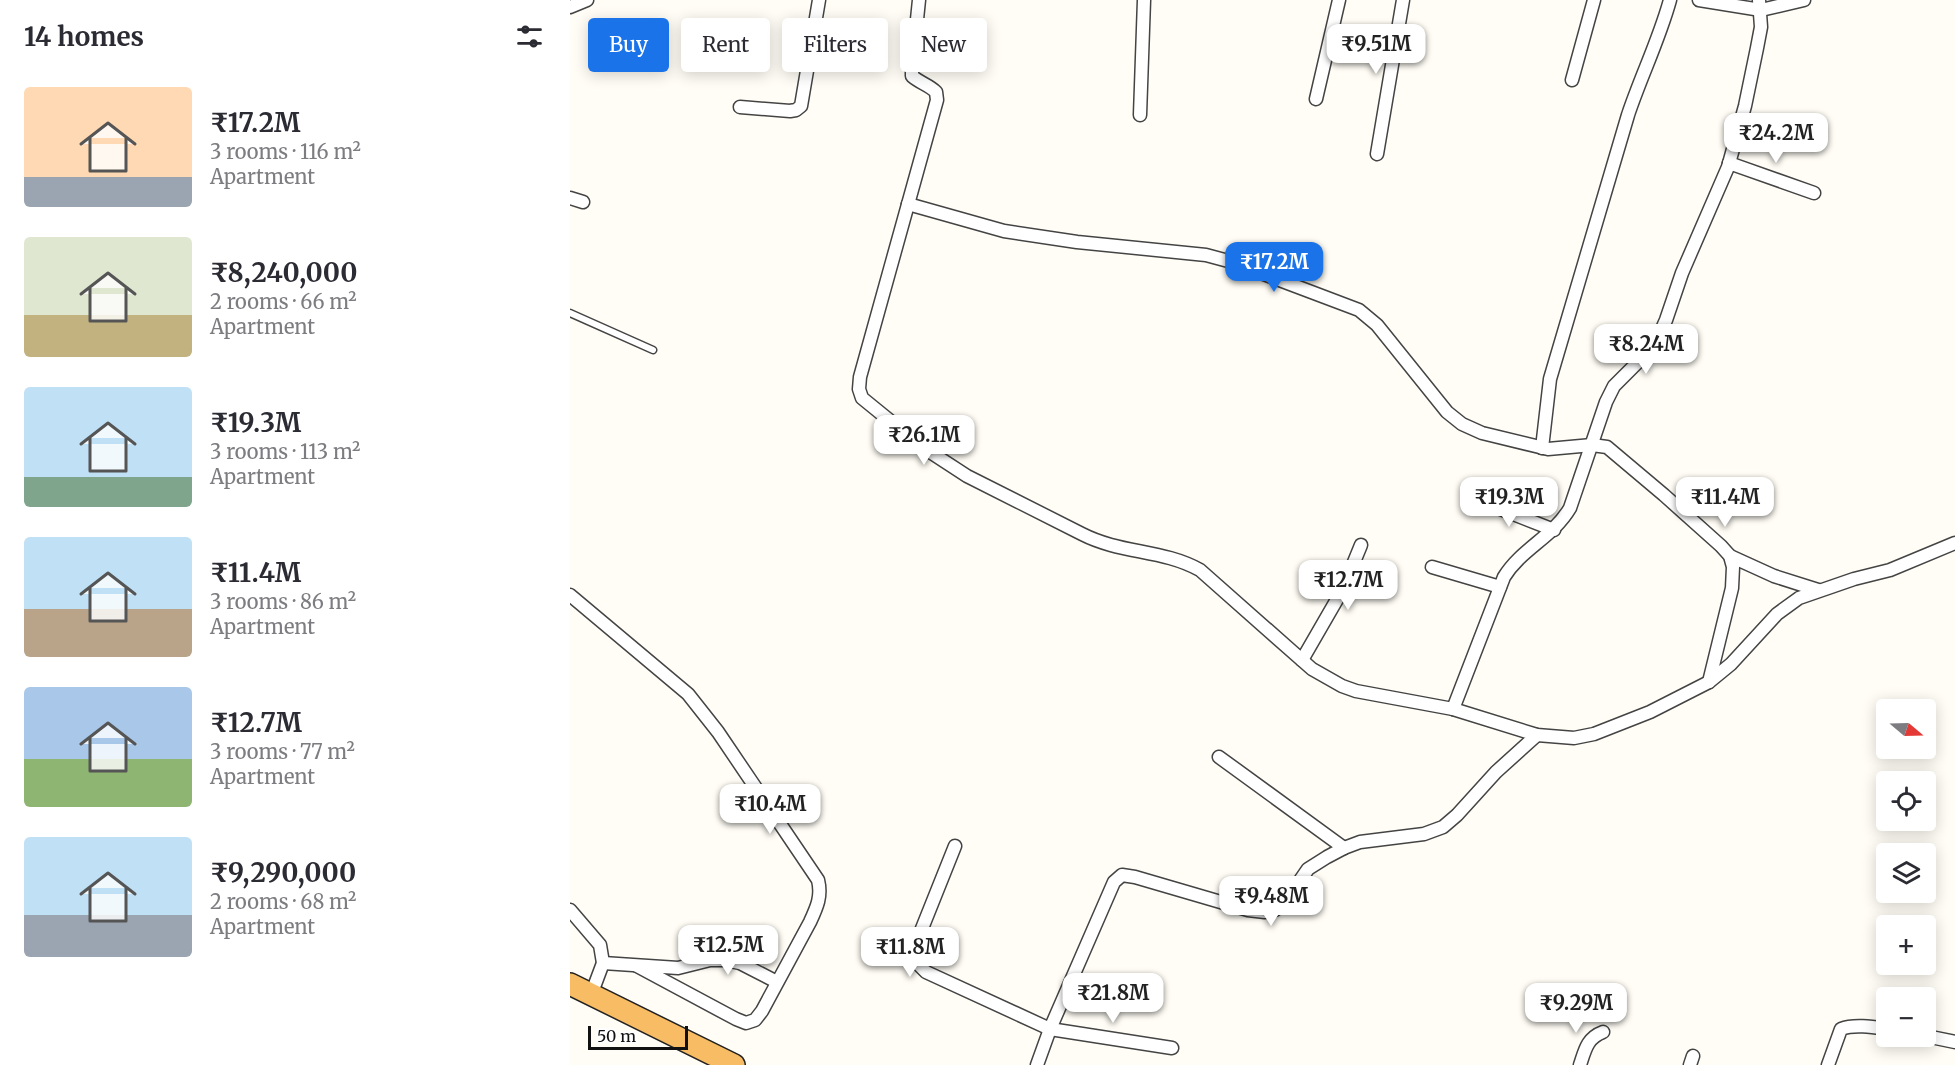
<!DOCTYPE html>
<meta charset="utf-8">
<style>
body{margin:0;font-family:Merriweather,serif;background:#f2f2f3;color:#2b2b33;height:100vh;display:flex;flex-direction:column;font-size:22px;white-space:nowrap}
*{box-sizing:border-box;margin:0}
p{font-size:20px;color:#7c7c81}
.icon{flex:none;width:33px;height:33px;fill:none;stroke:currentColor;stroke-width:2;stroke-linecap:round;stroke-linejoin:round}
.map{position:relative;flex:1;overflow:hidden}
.drawer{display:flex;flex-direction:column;background:#fff;width:570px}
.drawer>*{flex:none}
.hud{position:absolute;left:18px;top:18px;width:570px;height:54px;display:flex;gap:12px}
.needle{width:39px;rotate:109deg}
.controls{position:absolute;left:1306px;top:699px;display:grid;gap:12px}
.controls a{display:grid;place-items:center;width:60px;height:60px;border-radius:6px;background:#fff;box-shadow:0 3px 15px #0003;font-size:30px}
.scale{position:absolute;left:18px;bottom:15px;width:100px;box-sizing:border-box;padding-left:6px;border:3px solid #111;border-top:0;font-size:16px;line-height:21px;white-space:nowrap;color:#111;-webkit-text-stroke:4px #fff;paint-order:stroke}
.price{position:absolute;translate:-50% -51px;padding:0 14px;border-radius:12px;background:#fff;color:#222;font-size:20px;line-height:39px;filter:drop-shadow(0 2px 3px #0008)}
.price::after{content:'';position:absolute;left:50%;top:36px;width:18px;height:14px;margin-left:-9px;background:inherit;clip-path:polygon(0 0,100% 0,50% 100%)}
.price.selected{background:#1a73e8;color:#fff}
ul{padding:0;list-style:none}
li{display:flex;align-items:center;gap:18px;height:150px;padding:0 24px}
li span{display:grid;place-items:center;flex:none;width:168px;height:120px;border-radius:6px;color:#555}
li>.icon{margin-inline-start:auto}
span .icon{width:72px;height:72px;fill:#fffc;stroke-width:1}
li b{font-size:26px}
h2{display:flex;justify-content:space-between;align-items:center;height:72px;padding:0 24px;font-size:26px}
.tag{padding:0 21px;border-radius:6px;background:#fff;box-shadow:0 3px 15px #0003;font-size:21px;line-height:54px}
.tag.selected{background:#1a73e8;color:#fff}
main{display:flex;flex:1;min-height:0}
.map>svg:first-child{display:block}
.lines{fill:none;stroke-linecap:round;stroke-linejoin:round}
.service-casing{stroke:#444;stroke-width:9}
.minor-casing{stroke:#444;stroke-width:15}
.trunk-casing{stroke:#222;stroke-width:24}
.service{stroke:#fff;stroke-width:6}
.minor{stroke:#fff;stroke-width:12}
.trunk{stroke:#f7bc64;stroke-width:21}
</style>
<main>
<section class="drawer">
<h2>14 homes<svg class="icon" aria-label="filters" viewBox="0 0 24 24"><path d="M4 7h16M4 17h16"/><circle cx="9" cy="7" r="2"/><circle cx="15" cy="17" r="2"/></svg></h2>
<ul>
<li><span style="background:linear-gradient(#ffd9b3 75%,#9aa5b1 0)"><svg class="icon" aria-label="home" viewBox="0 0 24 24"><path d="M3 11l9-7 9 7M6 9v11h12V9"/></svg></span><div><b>₹17.2M</b><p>3 rooms · 116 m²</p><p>Apartment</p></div></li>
<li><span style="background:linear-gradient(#dfe7d0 65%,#c2b280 0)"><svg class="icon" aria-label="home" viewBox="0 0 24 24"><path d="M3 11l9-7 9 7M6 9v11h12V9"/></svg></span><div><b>₹8,240,000</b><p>2 rooms · 66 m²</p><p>Apartment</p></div></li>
<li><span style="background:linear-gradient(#bfe0f5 75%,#7fa58c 0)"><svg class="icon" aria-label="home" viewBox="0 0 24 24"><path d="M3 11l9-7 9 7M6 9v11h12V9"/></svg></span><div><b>₹19.3M</b><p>3 rooms · 113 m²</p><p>Apartment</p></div></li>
<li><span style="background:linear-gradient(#bfe0f5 60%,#b9a48a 0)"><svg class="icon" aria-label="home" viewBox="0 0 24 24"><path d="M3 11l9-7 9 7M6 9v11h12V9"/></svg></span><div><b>₹11.4M</b><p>3 rooms · 86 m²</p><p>Apartment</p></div></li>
<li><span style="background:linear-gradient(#a9c7e8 60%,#8fb573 0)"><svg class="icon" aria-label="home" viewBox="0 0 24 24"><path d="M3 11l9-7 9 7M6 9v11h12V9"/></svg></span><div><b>₹12.7M</b><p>3 rooms · 77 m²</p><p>Apartment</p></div></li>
<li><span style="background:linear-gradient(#bfe0f5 65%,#9aa5b1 0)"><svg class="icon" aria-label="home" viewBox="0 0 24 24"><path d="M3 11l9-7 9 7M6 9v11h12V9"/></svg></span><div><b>₹9,290,000</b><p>2 rooms · 68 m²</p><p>Apartment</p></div></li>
</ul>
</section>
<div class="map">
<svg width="1385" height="1065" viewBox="0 0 1385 1065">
<rect width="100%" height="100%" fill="#fffdf5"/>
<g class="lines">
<defs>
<polyline id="service" points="0,313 83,350"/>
<g id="minor">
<path d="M349,0l-7,68v8c8,7 17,9 24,16l1,8 -77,277 -1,12 3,9 59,48 46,30 115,58c39,20 80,15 118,36l112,99 30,17 14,5 97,18 84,26 37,3 20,-4 56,-22 59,-30 22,-18 46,-50 22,-16 55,-19 36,-9 65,-27"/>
<polyline points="1129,0 1191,10 1234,0"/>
<polyline points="0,7 17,0"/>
<polyline points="1002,80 1024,0"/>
<polyline points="746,99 769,0"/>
<polyline points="170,107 220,111 226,110 231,106 249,0"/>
<polyline points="570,115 574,0"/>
<polyline points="807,154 833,0"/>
<polyline points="1159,163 1244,193"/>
<polyline points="0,198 13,202"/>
<polyline points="338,204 434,231 507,242 636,255 662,262 789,310 807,325 877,412 892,424 912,433 978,449 1022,445 1037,447 1094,495 1151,546 1160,556 1163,567 1162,588 1139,682"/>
<path d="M972,448l8,-69 78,-264c13,-39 31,-75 42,-115"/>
<polyline points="905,499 984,530"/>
<polyline points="1160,556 1204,576 1248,590"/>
<polyline points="862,567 930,587"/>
<path d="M0,595l118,99 30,38 100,148c4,16 -1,27 -8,42l-48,89 -7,9 -9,3 -10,-4 -99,-53"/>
<polyline points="732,660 773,589 791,545"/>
<path d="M883,709l51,-132c17,-28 49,-40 66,-69l36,-106 8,-16 33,-33 11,-15 8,-18 16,-47 46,-106 17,-61 12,-58 4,-21 -2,-27"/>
<polyline points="649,757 774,848"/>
<polyline points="385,846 345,946 346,962 356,972 480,1029 602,1048"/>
<polyline points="0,910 30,945 33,963 21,995"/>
<polyline points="33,963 108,968 140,960 154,960 170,963 207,982"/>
<polyline points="1356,1036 1385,1042"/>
<polyline points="467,1065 480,1029 544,882 552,875 565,877 678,910 695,912 705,910 716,901 738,869 757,857 774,848 790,842 854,834 873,827 887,815 926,772 967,735"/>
<path d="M1010,1065c5,-15 7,-27 23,-33"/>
<polyline points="1120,1065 1123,1056"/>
<path d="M1258,1065l13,-36c13,-5 32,-2 46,0"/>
</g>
<polyline id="trunk" points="0,984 164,1065"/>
</defs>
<use href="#service" class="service-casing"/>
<use href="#minor" class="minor-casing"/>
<use href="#trunk" class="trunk-casing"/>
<use href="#service" class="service"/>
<use href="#minor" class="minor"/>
<use href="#trunk" class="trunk"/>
</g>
</svg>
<div class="controls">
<a><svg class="needle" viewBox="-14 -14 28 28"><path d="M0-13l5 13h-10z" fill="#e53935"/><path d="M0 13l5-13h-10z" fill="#7c7c81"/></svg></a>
<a><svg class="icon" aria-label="locate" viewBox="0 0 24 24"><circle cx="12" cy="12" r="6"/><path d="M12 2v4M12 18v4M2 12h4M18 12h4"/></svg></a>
<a><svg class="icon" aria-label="layers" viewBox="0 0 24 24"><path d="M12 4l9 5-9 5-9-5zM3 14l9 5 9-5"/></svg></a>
<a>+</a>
<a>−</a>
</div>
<div class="scale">50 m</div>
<b class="price" style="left:806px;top:75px">₹9.51M</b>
<b class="price" style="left:1206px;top:164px">₹24.2M</b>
<b class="price selected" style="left:704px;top:293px">₹17.2M</b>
<b class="price" style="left:1076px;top:375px">₹8.24M</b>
<b class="price" style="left:354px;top:466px">₹26.1M</b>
<b class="price" style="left:939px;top:528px">₹19.3M</b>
<b class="price" style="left:1155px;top:528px">₹11.4M</b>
<b class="price" style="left:778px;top:611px">₹12.7M</b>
<b class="price" style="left:200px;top:835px">₹10.4M</b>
<b class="price" style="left:701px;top:927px">₹9.48M</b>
<b class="price" style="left:158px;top:976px">₹12.5M</b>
<b class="price" style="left:340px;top:978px">₹11.8M</b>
<b class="price" style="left:543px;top:1024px">₹21.8M</b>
<b class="price" style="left:1006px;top:1034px">₹9.29M</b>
<div class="hud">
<a class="tag selected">Buy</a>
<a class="tag">Rent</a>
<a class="tag">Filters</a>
<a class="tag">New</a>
</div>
</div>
</main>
